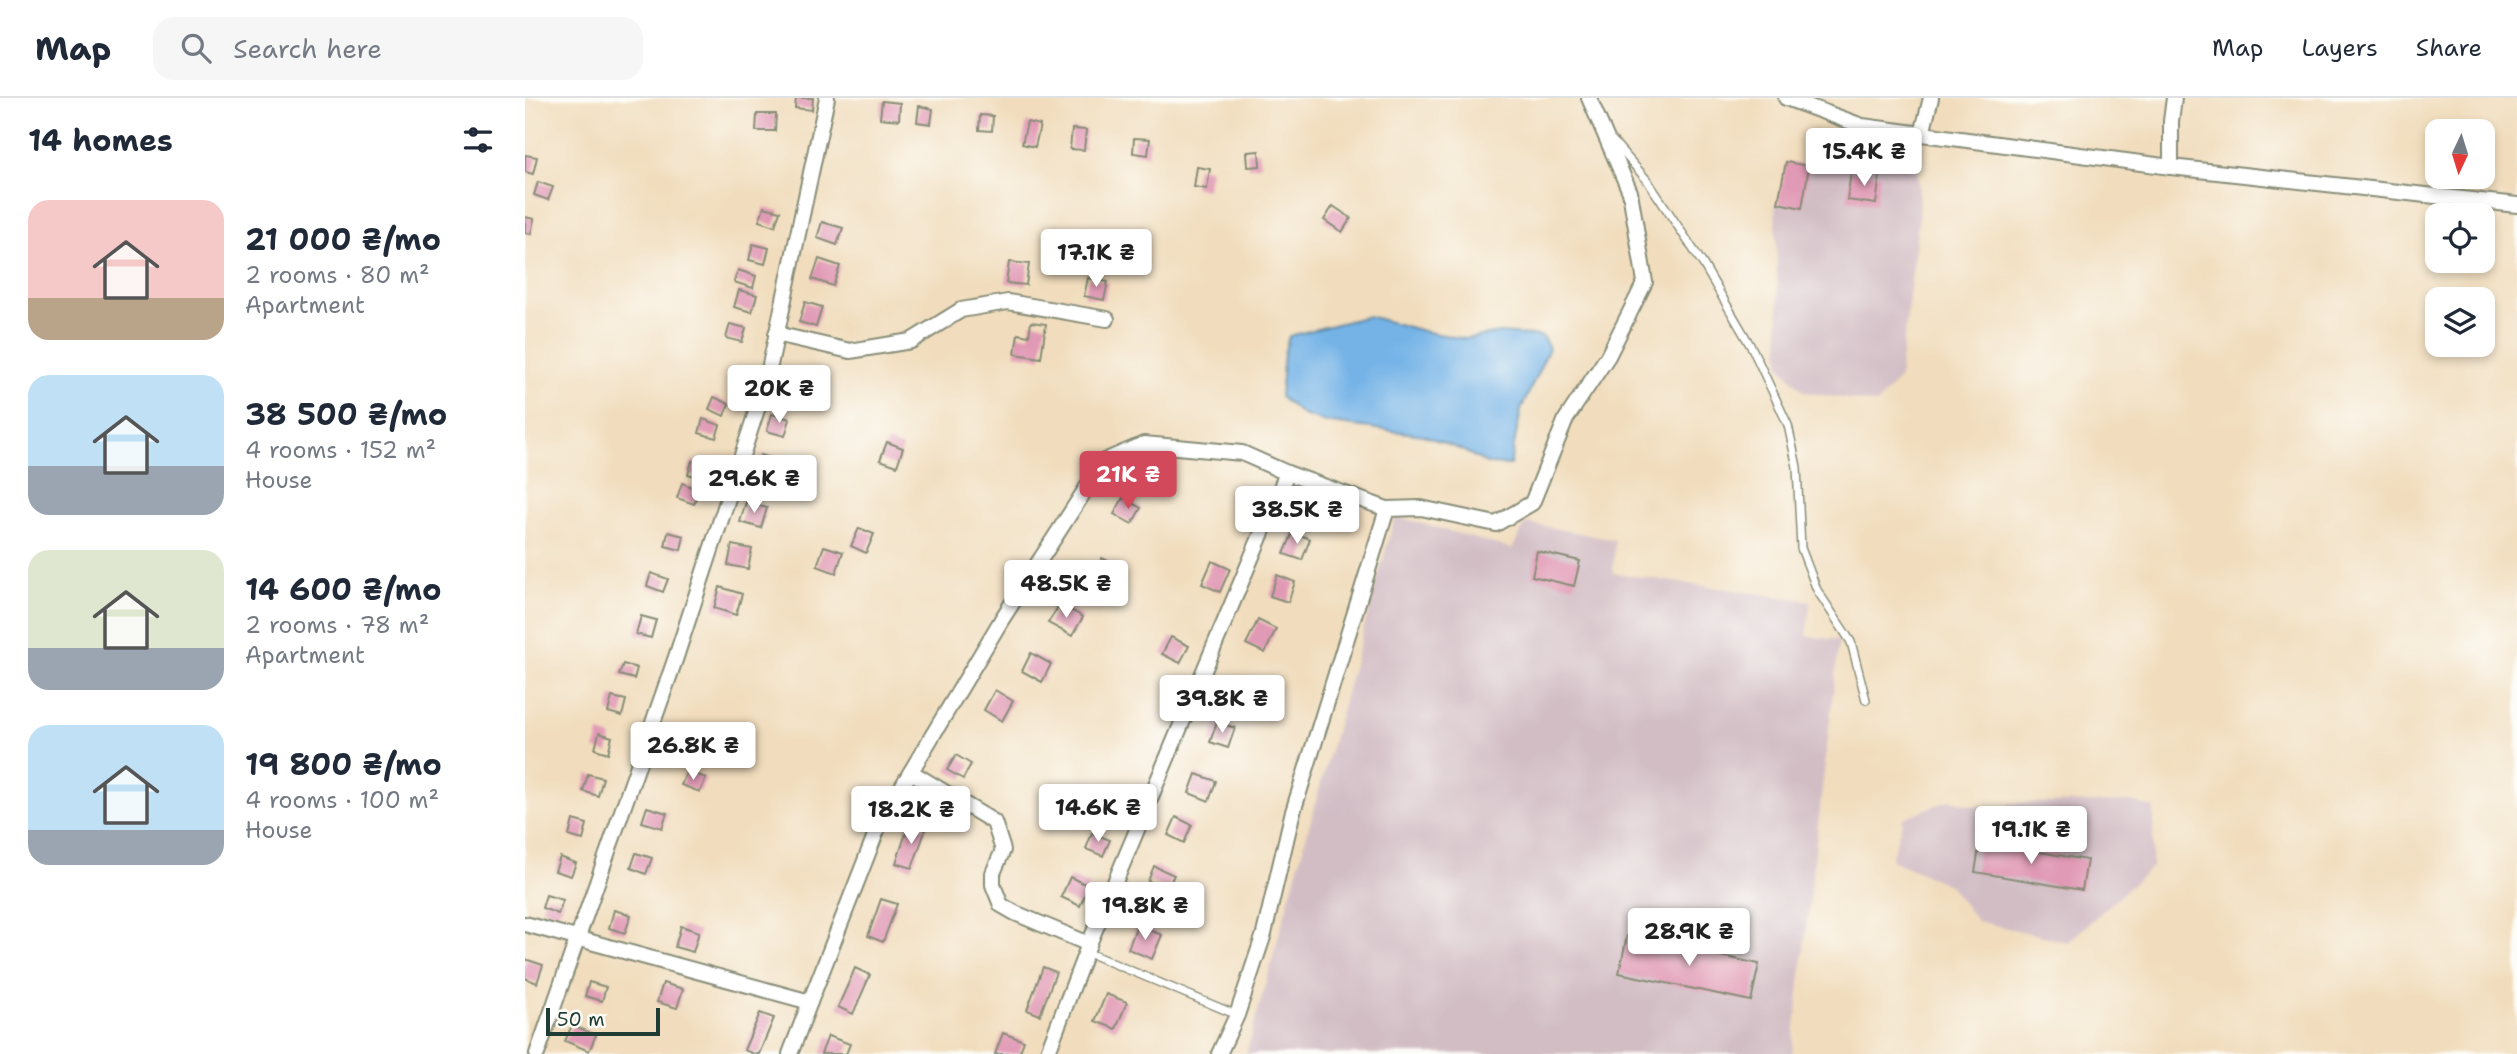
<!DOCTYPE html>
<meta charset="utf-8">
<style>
body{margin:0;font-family:"Shantell Sans",sans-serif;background:#f6f6f7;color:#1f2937;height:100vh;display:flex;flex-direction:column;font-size:26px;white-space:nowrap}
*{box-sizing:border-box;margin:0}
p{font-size:23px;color:#747a83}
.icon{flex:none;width:38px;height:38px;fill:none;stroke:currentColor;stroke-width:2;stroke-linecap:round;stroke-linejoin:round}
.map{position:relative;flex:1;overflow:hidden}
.drawer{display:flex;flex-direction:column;background:#fff;width:525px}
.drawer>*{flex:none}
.needle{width:46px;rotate:184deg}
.controls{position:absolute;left:1900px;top:21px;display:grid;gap:14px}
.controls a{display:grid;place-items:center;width:70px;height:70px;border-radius:14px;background:#fff;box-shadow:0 4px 10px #0003;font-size:35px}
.scale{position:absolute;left:21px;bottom:18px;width:114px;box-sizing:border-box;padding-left:7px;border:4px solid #1f3d34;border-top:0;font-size:19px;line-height:24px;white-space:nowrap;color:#1f3d34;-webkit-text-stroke:5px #fdfcf7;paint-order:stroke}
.price{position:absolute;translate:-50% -60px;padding:0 16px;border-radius:7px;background:#fff;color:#222;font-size:23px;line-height:46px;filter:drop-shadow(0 2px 4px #0008)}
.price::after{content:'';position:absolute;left:50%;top:42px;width:21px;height:16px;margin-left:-10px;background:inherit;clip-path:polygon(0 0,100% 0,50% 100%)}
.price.selected{background:#d1495b;color:#fff}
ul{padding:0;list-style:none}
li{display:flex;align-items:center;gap:21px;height:175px;padding:0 28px}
li span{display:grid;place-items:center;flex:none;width:196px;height:140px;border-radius:21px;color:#555}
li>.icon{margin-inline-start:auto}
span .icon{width:84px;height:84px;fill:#fffc;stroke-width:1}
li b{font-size:30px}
h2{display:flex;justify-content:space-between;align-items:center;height:84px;padding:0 28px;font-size:30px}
header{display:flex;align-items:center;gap:42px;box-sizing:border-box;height:98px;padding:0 35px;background:#fff;border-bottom:2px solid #e0e1e3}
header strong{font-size:33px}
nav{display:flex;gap:38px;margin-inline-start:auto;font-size:24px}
.search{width:490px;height:63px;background:#f6f6f7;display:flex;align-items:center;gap:18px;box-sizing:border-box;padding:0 24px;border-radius:21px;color:#747a83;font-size:26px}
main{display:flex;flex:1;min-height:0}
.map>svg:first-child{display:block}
.industrial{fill:#d2bdc5}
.water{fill:#74b3e7;stroke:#4a788e;stroke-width:2}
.building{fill:#e19ab5}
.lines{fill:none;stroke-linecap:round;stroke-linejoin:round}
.service-casing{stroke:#888d78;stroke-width:10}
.minor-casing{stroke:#888d78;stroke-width:18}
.service{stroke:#fff;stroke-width:7}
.minor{stroke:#fff;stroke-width:14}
</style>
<header>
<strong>Map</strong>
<div class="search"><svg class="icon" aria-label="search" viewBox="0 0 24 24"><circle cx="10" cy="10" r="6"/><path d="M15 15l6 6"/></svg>Search here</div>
<nav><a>Map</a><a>Layers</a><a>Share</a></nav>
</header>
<main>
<section class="drawer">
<h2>14 homes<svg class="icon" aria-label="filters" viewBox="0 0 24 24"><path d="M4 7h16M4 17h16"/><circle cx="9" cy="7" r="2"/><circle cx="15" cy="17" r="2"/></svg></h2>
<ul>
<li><span style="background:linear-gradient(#f6c9c9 70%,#b9a48a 0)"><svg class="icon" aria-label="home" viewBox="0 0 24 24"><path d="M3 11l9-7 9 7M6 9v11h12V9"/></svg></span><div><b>21 000 ₴/mo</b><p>2 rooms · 80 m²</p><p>Apartment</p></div></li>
<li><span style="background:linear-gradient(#bfe0f5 65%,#9aa5b1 0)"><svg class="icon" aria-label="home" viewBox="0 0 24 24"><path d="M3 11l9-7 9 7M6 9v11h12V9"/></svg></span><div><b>38 500 ₴/mo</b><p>4 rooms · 152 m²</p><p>House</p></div></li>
<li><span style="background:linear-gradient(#dfe7d0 70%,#9aa5b1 0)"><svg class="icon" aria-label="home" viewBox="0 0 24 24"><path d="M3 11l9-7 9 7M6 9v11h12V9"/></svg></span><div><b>14 600 ₴/mo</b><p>2 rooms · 78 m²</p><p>Apartment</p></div></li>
<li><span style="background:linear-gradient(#bfe0f5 75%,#9aa5b1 0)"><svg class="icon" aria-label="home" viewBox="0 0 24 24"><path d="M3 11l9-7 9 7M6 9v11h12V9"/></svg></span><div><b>19 800 ₴/mo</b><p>4 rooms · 100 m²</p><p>House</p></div></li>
</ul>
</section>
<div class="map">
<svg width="1992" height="956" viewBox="0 0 1992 956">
<rect width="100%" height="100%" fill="#fdfcf7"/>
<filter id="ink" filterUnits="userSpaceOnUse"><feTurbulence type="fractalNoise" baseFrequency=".0143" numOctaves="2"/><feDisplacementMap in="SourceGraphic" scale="14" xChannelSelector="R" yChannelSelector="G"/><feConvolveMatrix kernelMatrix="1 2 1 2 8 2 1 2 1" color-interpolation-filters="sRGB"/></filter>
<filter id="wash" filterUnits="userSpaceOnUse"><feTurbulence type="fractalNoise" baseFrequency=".00686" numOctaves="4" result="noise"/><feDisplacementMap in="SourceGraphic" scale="28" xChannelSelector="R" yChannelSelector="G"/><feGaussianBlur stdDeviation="1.57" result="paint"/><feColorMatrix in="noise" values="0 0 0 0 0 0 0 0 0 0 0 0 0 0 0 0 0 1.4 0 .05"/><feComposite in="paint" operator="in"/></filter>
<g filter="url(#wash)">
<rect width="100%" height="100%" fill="#f1ddbd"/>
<g class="industrial">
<polygon points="1288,42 1392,62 1395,109 1374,280 1352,306 1279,294 1255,268 1250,105 1277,109"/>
<polygon points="870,418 987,451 1001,425 1090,442 1088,475 1285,503 1282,538 1314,542 1267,956 721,956"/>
<polygon points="1425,702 1482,715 1484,705 1606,704 1629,710 1627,769 1543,844 1452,823 1424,787 1366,762 1378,720"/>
</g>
<polygon class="water" points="843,218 898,233 939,241 975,235 1017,238 1024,250 996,312 985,367 963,366 937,352 898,337 799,324 778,317 755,299 759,256 764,238"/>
<g id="blocks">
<g class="building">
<polygon points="271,0 288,0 287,12 270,10"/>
<polygon points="357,3 375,5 374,22 355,20"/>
<polygon points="394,8 408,11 406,26 392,24"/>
<polygon points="232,16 251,16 250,33 231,33"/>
<polygon points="455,17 468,18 467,33 454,32"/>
<polygon points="502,24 515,27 510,49 497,46"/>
<polygon points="547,31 561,32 559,52 545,51"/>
<polygon points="609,40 625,41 623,57 608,55"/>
<polygon points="734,53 735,68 723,69 722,54"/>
<polygon points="0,57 12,59 8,76 0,74"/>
<polygon points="1261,64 1284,68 1277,110 1253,105"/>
<polygon points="672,69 685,71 682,91 669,89"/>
<polygon points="1326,74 1355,77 1351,106 1322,102"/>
<polygon points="13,84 28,89 23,102 9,97"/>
<polygon points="808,108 826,120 817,134 799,122"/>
<polygon points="239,109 255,113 250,128 234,123"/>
<polygon points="0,119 9,121 6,136 0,135"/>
<polygon points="297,124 318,130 312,147 292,140"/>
<polygon points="228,146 244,150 240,166 224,162"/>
<polygon points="294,161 315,168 308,188 287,181"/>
<polygon points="484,164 504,166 501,187 481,185"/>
<polygon points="213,172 231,178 228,190 209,184"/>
<polygon points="563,180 583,184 579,202 559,198"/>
<polygon points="214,192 232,197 227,214 209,209"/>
<polygon points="280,204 297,209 291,229 274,224"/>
<polygon points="506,224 521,226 516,260 490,256 493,236 504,238"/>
<polygon points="205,226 221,230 217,244 201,240"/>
<polygon points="258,272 275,277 269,297 251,291"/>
<polygon points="189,299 204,306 199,318 184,311"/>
<polygon points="247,316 265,321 260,338 242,333"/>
<polygon points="178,321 195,327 191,340 174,335"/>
<polygon points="362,344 378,350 372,368 355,362"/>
<polygon points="236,357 255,363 250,381 230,376"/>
<polygon points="167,363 183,368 179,381 163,376"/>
<polygon points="157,385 174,392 169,406 152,400"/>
<polygon points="598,400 616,410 607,426 589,416"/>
<polygon points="221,404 242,410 236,430 215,424"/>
<polygon points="334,430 349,436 341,455 326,448"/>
<polygon points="143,434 159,438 156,452 140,448"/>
<polygon points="768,434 785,441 777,462 759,456"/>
<polygon points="207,447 227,451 223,471 203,467"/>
<polygon points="299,448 318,454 311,475 292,468"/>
<polygon points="1012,453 1055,463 1049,488 1007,478"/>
<polygon points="577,460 594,469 582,491 565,482"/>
<polygon points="687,463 705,471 695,494 677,486"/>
<polygon points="126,475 143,481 138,494 122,488"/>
<polygon points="752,477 770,484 763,504 745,498"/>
<polygon points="195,489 217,496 211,517 189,510"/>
<polygon points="535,506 558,519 547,538 523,525"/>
<polygon points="116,518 131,522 126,540 111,536"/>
<polygon points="733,522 751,531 740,555 721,546"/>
<polygon points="646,539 664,548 655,565 637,556"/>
<polygon points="506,555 526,566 517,584 497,573"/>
<polygon points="98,566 112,570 109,581 94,577"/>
<polygon points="712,578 732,587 724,606 704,597"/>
<polygon points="470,592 488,603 477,623 459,612"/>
<polygon points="87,599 101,602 97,618 83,614"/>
<polygon points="692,624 710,630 703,650 685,644"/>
<polygon points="74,635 87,639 83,655 70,651"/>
<polygon points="431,657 446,666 438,681 422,672"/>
<polygon points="162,673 181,680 175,694 156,687"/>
<polygon points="63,676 78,680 73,698 58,693"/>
<polygon points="671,676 691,683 684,703 664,695"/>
<polygon points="122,709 142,715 137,730 117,724"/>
<polygon points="651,719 667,727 659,745 643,737"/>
<polygon points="48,722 62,726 58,742 44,738"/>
<polygon points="384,726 401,731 387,770 371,765"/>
<polygon points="567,735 585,742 578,758 561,751"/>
<polygon points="1455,744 1562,762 1557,792 1450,774"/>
<polygon points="111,755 127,760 121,776 106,770"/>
<polygon points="35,759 51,765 46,778 30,773"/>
<polygon points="629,768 649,777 642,791 623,783"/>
<polygon points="545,779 564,788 555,808 536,799"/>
<polygon points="21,797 38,802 33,816 17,810"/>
<polygon points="356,801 372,806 358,844 343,838"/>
<polygon points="89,812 106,817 100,835 84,830"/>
<polygon points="612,827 637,837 627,861 603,851"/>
<polygon points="156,828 174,834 168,854 150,849"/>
<polygon points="1102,838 1234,866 1226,903 1094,875"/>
<polygon points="0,861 18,867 12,885 0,880"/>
<polygon points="518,869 531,874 515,917 502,912"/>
<polygon points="330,870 345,877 328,916 313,909"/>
<polygon points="64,884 81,889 77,903 60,898"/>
<polygon points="138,885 158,891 152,910 132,904"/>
<polygon points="581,896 602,904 591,931 570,923"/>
<polygon points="235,915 249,920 234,956 229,956 219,952"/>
<polygon points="47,927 71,937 64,953 40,943"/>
<polygon points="478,935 499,943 494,956 470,956"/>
<polygon points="303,938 325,946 321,956 296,956"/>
</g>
</g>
</g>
<g filter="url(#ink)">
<use href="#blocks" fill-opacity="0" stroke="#888d78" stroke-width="2"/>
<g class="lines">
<defs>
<g id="service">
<polyline points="1088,43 1122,82 1178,166 1228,252 1263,327 1272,369 1276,450 1292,492 1326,544 1341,602"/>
<polyline points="561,854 712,917"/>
</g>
<g id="minor">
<polyline points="1261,0 1337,28 1646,69 1992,107"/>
<polyline points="1397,36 1406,0"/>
<polyline points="1646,69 1646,23 1649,0"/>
<polyline points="251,236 325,253 386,243 436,212 483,204 582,221"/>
<polyline points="762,375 862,411"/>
<polyline points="386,674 469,724 478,752 468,775 468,787 476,807 490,815 564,846"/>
<polyline points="0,826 285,904 265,956"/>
<polyline points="285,904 354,727 477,521 579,363 619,346 717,355 762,375 564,846 522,956"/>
<polyline points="12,956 151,559 242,281 302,0"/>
<polyline points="694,956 712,917 739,836 767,717 862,411 896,410 971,426 1007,405 1041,321 1083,258 1120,184 1105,94 1064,0"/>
</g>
</defs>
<use href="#service" class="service-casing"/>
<use href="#minor" class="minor-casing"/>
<use href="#service" class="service"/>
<use href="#minor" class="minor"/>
</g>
</g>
</svg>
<div class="controls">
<a><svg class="needle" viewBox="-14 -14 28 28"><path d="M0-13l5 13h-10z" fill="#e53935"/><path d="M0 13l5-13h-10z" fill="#747a83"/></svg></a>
<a><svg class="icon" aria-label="locate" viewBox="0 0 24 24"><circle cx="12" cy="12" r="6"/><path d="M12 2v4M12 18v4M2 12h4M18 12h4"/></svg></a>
<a><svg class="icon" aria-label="layers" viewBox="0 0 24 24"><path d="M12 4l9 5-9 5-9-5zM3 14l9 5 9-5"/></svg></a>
</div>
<div class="scale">50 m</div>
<b class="price" style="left:1339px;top:90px">15.4K ₴</b>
<b class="price" style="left:571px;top:191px">17.1K ₴</b>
<b class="price" style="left:254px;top:327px">20K ₴</b>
<b class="price selected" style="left:603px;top:413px">21K ₴</b>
<b class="price" style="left:229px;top:417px">29.6K ₴</b>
<b class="price" style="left:772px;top:448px">38.5K ₴</b>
<b class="price" style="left:541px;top:522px">48.5K ₴</b>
<b class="price" style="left:697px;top:637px">39.8K ₴</b>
<b class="price" style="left:168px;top:684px">26.8K ₴</b>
<b class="price" style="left:573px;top:746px">14.6K ₴</b>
<b class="price" style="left:386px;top:748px">18.2K ₴</b>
<b class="price" style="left:1506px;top:768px">19.1K ₴</b>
<b class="price" style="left:620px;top:844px">19.8K ₴</b>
<b class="price" style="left:1164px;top:870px">28.9K ₴</b>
</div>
</main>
